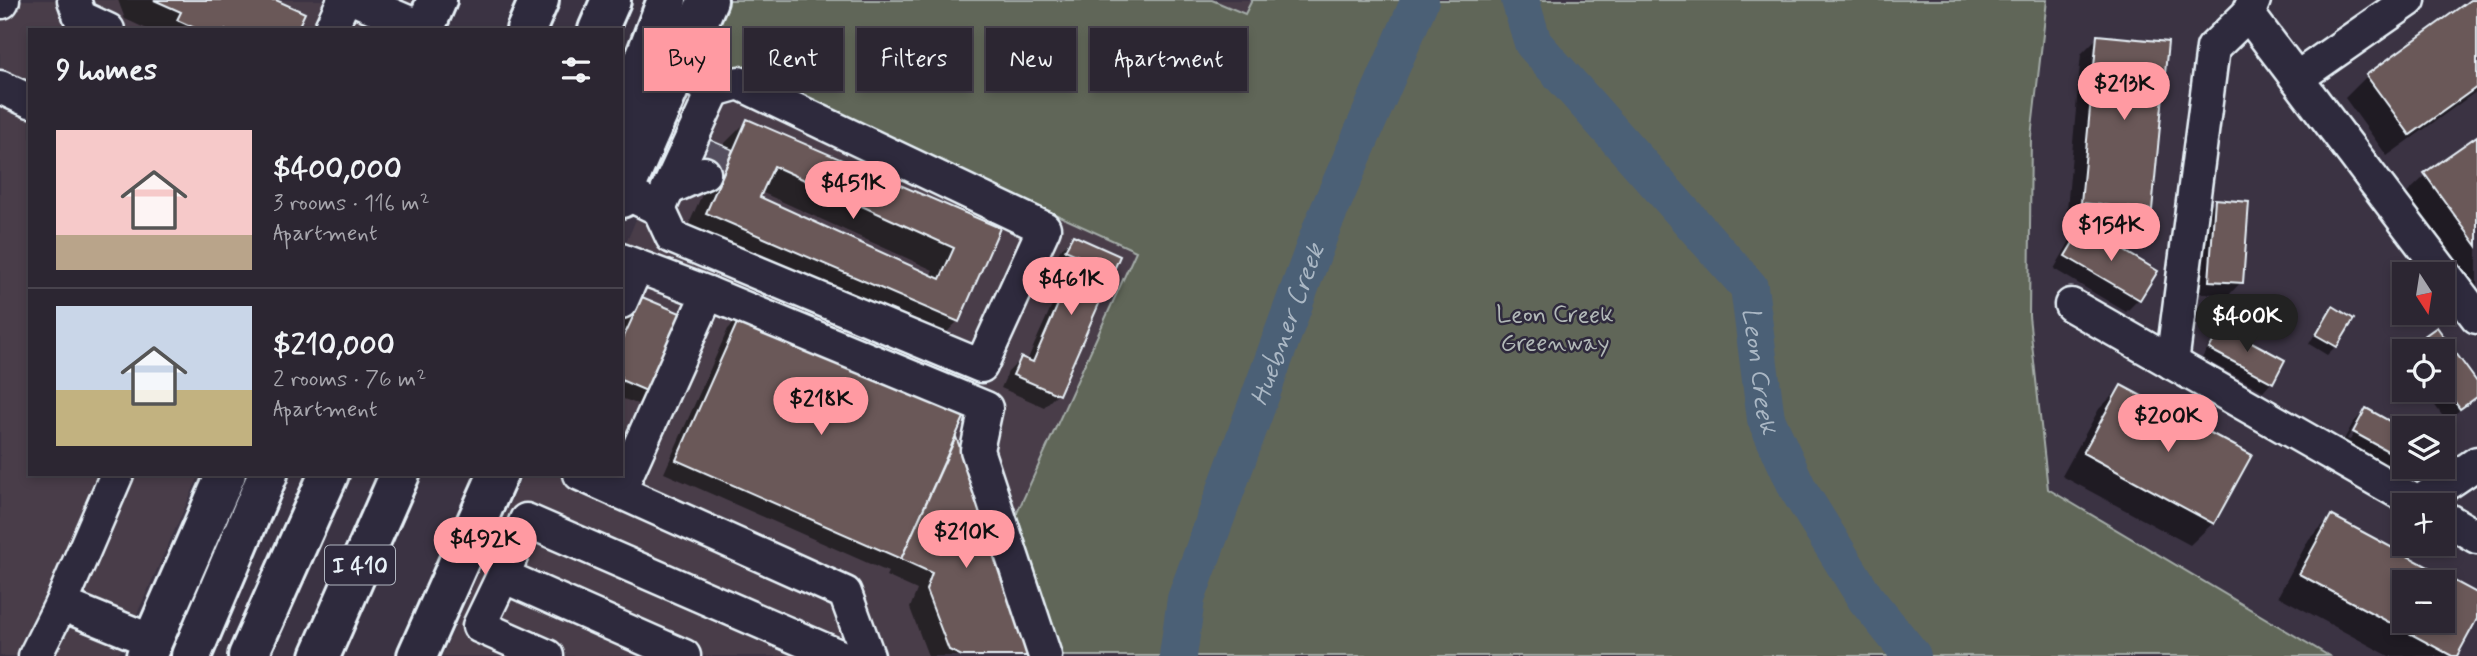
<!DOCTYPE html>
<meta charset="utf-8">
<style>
body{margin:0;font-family:Mynerve,sans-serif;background:#342e3a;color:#f1f3f6;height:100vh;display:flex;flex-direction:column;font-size:26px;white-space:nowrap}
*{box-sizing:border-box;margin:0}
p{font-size:23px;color:#a6a5ac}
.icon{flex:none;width:38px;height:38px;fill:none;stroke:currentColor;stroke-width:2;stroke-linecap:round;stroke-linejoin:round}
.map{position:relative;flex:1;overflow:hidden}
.sheet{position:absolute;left:28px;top:28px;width:595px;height:448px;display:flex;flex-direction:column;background:#2c2632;border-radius:0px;box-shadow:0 4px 10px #0003,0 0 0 2px #48434d}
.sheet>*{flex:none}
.guide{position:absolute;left:644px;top:28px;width:665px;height:63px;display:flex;gap:14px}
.needle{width:46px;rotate:168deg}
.fabs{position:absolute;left:2392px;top:262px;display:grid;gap:14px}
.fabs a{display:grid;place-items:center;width:63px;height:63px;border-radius:0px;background:#2c2632;box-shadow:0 4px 10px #0003,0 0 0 2px #48434d;font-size:35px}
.price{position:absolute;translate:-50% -60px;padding:0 16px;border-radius:24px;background:#ff9aa2;color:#111;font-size:23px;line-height:46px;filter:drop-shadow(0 2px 4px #0008)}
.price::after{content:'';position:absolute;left:50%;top:42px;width:21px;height:16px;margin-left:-10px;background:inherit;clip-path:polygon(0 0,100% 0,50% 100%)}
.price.current{background:#222;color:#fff}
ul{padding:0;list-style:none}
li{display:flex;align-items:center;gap:21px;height:175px;padding:0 28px}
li+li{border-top:2px solid #48434d}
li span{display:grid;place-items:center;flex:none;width:196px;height:140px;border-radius:0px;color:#555}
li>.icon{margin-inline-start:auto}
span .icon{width:84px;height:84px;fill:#fffc;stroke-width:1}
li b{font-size:30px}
h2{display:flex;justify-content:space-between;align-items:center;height:84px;padding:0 28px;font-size:30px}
.pill{padding:0 24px;border-radius:0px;background:#2c2632;box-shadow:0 4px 10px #0003,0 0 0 2px #48434d;font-size:24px;line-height:63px}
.pill.current{background:#ff9aa2;color:#111}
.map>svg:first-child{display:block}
.built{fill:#493e4a}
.green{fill:#616659;stroke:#a4aca8;stroke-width:2}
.shadow{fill:#0007;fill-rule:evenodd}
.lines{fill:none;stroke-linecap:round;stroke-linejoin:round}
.river{stroke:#4c6076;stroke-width:38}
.building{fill:#6b5959;stroke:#e8f1f8;stroke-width:2;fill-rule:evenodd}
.minor-tunnel{stroke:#55505e;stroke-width:32;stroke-dasharray:32 16;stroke-linecap:butt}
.minor-casing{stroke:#e8f1f8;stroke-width:37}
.major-casing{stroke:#e8f1f8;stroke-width:44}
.highway-casing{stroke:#e8f1f8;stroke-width:44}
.minor{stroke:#2f2a3d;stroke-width:32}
.major{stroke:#2f2a3d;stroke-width:38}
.highway{stroke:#2f2a3d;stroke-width:38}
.labels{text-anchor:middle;stroke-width:5;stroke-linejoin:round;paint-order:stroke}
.shield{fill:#2f2a3d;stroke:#b0b5c0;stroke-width:2}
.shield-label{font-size:23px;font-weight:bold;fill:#e8f1f8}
.park-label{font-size:24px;fill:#b2b9b8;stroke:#2f2a3d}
.water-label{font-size:26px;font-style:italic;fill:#aab7c4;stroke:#2f2a3d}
</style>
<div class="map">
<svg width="2477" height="656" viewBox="0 0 2477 656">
<rect width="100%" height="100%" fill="#3b3343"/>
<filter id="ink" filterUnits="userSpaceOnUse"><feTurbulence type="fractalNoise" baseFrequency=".0143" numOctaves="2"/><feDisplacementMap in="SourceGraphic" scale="14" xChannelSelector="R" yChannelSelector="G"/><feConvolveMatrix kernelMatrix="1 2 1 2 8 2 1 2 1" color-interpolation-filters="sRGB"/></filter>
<g filter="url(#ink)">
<g class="built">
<polygon points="0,0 414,0 400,30 30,30 30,474 200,474 118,656 0,656"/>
<polygon points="729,0 1252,0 1016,515 1060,656 442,656 523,474 621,474 621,255"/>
</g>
<polygon class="green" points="729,0 1212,0 1245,14 1252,0 2047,0 2031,137 2029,316 2048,489 2329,656 1060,656 1016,515 1136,251 704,54"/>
<g class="shadow">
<polygon points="118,0 272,0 295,30 149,30 125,19"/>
<polygon points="2473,0 2477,0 2477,91 2387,156 2345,98 2367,76"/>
<polygon points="2098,37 2150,209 2134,226 2066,220 2081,54"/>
<path d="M747,121l251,108 -40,92 -23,23 -251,-109 41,-92zM761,192l172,78 -3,6 -172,-78z"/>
<polygon points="2477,138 2477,299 2403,197 2426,175"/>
<polygon points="2215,201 2241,282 2229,295 2197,293 2202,214"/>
<polygon points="2083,228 2139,299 2126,312 2054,269 2070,241"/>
<polygon points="1073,237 1118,257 1057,394 1044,407 1001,388 1008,372 1021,359 1027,361 1068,269 1054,263 1060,250"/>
<polygon points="642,299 649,392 637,404 621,398 621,330 629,312"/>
<polygon points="2334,308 2352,319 2336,346 2327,355 2309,344 2325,317"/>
<polygon points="741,316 951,444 955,440 1035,656 928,656 910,608 917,590 886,576 888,572 664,473 728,329"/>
<polygon points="2222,328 2283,361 2271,382 2263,391 2202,358 2214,337"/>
<polygon points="2436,329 2477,385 2477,396 2446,421 2424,390 2443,390 2443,352 2408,352"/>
<polygon points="2121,387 2213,523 2190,545 2062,476 2099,409"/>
<path d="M2366,410l38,21v36h15l-13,13 -65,-35 12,-22zM2356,423h4l-10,17 -3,-1z"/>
<path d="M2331,517l146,78v20l-22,41h-66l-111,-60 31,-57zM2404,583h39v38h-39z"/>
</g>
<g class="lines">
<g class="river">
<path id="s1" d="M1520,0l13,43 216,244 17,132 32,70 68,110 46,57"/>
<path id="s2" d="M1178,656l8,-57 136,-372 98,-227"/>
</g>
</g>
<g class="building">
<polygon points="154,0 276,0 305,13 297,30 199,30 177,20 181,12"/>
<polygon points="2470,0 2477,0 2477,87 2410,135 2366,75"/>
<polygon points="2097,35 2168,42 2152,210 2081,203"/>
<path d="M747,119l253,109 -41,94 -253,-109zM774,166l180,82 -14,31 -180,-82z"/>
<polygon points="700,136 733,150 720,180 689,166"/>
<polygon points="2477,136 2477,246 2424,173"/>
<polygon points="2215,199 2249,202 2243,283 2209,281"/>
<polygon points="2083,226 2158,271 2140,300 2065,256"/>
<polygon points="1073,235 1120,256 1059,395 1013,375 1021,357 1033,362 1079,256 1065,250"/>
<polygon points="642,297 685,315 651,393 621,380 621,343"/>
<polygon points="2333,306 2354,319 2337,347 2316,335"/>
<polygon points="741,314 966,413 901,559 676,460"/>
<polygon points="2222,326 2285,360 2273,383 2209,349"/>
<polygon points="2437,327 2477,382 2477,397 2460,409 2443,386 2443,352 2418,352 2413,344"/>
<polygon points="2121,385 2252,455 2214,524 2083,453"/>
<polygon points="2366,408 2404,429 2404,460 2353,432"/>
<polygon points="956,437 1037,656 962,656 949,650 926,590 932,573 901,559"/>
<path d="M2331,515l146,78v26l-20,37h-5l-153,-82zM2404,583h39v38h-39z"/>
</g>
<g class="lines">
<polyline class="minor-tunnel" points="704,173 717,143"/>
<defs>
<g id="minor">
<polyline points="74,0 80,17 108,30"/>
<polyline points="357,0 424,29"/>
<polyline points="2,2 3,0"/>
<polyline points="2248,14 2477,317"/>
<polyline points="330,30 344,0"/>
<polyline points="2297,78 2409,0"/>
<polyline points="0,87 30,101"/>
<polyline points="668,189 704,173"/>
<polyline points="624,192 659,209 672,237 981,366 1044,228 739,83 714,90 676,72"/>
<polyline points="659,209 714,90"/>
<polyline points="621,260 708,293 986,408 977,450 1045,656"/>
<polyline points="621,302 637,266"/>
<polyline points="2071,305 2423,506"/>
<polyline points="2172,363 2213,48 2248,14 2254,0"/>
<polyline points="580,474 845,593 868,656"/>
<polyline points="619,492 708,293"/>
<polyline points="2418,503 2477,463"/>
<polyline points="2443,517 2477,537"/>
<polyline points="503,576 479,626 547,656"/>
<polyline points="61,604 152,641"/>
<polyline points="35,656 61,604 117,474"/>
<polyline points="684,656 503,576 526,520 839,656"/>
</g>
<g id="major">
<polyline points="424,30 437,0"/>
<polyline points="621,198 708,0"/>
<polyline points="146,656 226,474"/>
<polyline points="417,656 498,474"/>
</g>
<g id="highway">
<polyline points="526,30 539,0"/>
<polyline points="598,30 611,0"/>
<polyline points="621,147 638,76 667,0"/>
<polyline points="191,656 268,474"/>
<polyline points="248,656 329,474"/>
<polyline points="320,656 400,474"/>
</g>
</defs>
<use href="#minor" class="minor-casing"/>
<use href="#major" class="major-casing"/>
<use href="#highway" class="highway-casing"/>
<use href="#minor" class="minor"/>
<use href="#major" class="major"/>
<use href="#highway" class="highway"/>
</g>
</g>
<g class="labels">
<rect class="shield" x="325" y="545.5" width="70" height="39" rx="5"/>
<g class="shield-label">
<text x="360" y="573">I 410</text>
</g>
<g class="park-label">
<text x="1555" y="322">Leon Creek<tspan x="1555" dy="28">Greenway</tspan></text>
</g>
<g class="water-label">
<text dy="9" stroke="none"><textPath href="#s2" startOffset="350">Huebner Creek</textPath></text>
<text dy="9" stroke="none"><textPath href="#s1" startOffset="455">Leon Creek</textPath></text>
</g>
</g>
</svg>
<div class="fabs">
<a><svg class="needle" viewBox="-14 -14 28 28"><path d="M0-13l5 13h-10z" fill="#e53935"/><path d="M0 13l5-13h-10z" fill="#a6a5ac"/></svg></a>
<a><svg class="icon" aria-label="locate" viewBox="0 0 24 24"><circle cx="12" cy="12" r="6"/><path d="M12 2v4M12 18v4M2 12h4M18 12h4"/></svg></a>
<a><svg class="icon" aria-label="layers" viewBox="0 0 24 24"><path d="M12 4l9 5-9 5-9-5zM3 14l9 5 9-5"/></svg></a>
<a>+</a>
<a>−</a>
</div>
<b class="price" style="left:2124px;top:122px">$213K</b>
<b class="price" style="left:853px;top:221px">$451K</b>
<b class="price" style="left:2111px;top:263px">$154K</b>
<b class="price" style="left:1071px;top:317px">$461K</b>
<b class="price current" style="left:2247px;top:354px">$400K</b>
<b class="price" style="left:821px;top:437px">$218K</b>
<b class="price" style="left:2168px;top:454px">$200K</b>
<b class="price" style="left:966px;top:570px">$210K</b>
<b class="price" style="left:485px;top:577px">$492K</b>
<div class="guide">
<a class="pill current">Buy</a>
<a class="pill">Rent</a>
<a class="pill">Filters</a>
<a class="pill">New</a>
<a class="pill">Apartment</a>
</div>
<section class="sheet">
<h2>9 homes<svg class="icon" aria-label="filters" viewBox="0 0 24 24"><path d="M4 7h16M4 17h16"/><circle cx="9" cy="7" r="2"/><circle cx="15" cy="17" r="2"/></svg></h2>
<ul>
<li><span style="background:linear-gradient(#f6c9c9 75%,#b9a48a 0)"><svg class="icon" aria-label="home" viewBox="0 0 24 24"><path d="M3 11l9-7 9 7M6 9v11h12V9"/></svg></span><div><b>$400,000</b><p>3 rooms · 116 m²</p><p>Apartment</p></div></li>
<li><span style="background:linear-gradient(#c9d6e8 60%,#c2b280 0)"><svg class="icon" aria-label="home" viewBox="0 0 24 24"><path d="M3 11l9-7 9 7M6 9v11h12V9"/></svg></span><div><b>$210,000</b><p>2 rooms · 76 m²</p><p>Apartment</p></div></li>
</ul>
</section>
</div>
